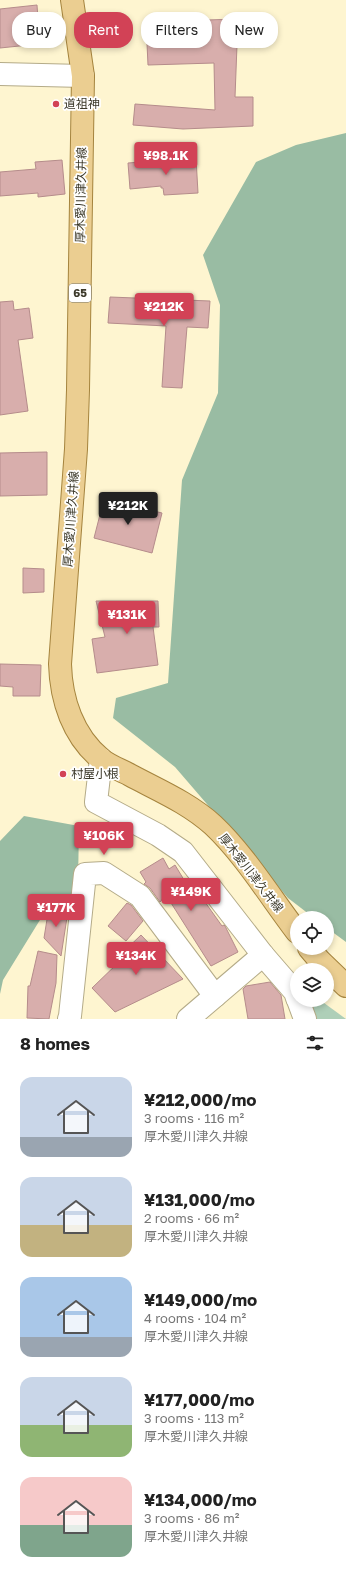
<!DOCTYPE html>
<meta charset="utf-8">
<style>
body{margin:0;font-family:"Golos Text","Noto Sans JP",sans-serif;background:#f2f2f2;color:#222;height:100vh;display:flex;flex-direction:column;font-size:15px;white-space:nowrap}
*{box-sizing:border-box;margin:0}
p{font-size:13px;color:#767676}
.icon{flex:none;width:22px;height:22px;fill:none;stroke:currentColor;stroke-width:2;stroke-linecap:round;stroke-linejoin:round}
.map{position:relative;height:1019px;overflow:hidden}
.side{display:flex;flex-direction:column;background:#fff;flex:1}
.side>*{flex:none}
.hud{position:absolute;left:12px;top:12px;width:322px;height:36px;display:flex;gap:8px}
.fabs{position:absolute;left:290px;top:911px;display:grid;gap:8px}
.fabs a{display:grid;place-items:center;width:44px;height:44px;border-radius:50%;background:#fff;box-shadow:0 2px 6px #0003;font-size:20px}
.price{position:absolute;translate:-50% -34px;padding:0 9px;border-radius:4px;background:#d24256;color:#fff;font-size:13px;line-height:26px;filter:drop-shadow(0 1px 2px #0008)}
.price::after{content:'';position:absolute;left:50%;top:24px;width:12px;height:9px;margin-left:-6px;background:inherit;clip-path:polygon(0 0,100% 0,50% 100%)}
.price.current{background:#222;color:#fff}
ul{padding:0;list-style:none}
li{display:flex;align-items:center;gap:12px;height:100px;padding:0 20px}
li span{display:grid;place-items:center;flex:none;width:112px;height:80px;border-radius:12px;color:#555}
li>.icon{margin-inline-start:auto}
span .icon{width:48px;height:48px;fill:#fffc;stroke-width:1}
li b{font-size:17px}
h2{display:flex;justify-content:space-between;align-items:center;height:48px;padding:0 20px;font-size:17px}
.chip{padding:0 14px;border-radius:16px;background:#fff;box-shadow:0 2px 6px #0003;font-size:14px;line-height:36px}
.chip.current{background:#d24256;color:#fff}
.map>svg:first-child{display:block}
.green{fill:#aecfb8}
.forest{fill:#99bca3}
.building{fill:#d8aeac;stroke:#b58c8b}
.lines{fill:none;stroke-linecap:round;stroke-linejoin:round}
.minor-casing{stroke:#b4ab88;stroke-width:24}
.tertiary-casing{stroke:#b4ab88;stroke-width:24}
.primary-casing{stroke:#a5843e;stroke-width:24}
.minor{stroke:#fff;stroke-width:22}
.tertiary{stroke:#fff;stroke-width:22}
.primary{stroke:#ebce91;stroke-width:22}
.poi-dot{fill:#d24256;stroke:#fff;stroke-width:1.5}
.labels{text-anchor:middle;stroke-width:3.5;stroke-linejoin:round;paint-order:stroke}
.shield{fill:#fff;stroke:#76746a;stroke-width:1}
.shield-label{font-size:11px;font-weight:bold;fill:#3c392a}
.poi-label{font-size:12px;fill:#3c392a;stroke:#fff;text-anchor:start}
.street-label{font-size:12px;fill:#3c392a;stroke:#fff}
</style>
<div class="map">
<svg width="346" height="1019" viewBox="0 0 346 1019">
<rect width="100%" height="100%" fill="#fef5d0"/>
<polygon class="green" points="310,1000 320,1000 346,1019 317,1019"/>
<g class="forest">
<polygon points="346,133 346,942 327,928 327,918 314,918 288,898 175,767 113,718 116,698 168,683 182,480 218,393 220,305 203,255 256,162 296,145"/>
<polygon points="24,816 79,826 78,883 71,894 51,902 3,980 0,994 0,841"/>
</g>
<g class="building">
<polygon points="37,5 39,34 28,35 29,45 0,48 0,9"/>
<polygon points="238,19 235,97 253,97 253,126 183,129 133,125 135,104 215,110 214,63 148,65 146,22"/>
<polygon points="196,158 198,193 164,195 163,188 161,188 161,186 130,189 128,163"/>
<polygon points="62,160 65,194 38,197 38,193 0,196 0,172 36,169 35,162"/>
<polygon points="110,297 210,301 208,328 187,327 182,388 162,387 166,326 108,323"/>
<polygon points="13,301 14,310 29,308 33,338 18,340 28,411 0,415 0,302"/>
<polygon points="47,452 47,495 0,496 0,453"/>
<polygon points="104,499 162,513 152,553 94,538"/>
<polygon points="23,568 44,569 44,592 23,593"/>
<polygon points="96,601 158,601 159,627 153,627 158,665 97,673 92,639 105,637"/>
<polygon points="0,664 41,665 40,696 13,696 13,687 0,686"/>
<polygon points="163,858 169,869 175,865 195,898 200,895 222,926 224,925 225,926 238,952 211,966 166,895 160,902 150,888 144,884 146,882 140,872"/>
<polygon points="127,903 131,905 143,921 126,941 108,926"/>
<polygon points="49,907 68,911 61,956 44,938"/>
<polygon points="141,935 183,979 115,1012 92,988 121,960 118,957"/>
<polygon points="38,951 57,955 56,983 49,1019 27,1018 28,986 30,986"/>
<polygon points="270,982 281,995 285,1019 248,1019 243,989 246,986"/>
</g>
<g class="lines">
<defs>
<g id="minor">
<polyline points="101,759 96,802 158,835 183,852 263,955 295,992 297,998"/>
<polyline points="298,1000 305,1019"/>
<polyline points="69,1019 70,1016 85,874 104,873 140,896 215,996"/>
<polyline points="188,1019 263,955"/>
</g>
<polyline id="tertiary" points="0,74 83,76"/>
<g id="primary">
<path d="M72,0l11,76 -5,314 -2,59 -16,215c1,36 13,72 41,95 8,7 20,11 29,16 28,15 59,28 83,50 31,29 58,73 84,107"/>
<polyline points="309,948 320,961 346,986"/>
</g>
</defs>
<use href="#minor" class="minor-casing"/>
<use href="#tertiary" class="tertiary-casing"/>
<use href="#primary" class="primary-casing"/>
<use href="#minor" class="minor"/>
<use href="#tertiary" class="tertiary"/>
<use href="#primary" class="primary"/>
</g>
<g class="poi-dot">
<circle cx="56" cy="104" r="4"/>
<circle cx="63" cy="774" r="4"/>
</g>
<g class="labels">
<rect class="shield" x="69" y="284" width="22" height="18" rx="3"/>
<g class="shield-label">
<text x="80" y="297">65</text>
</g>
<g class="poi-label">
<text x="64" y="108">道祖神</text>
<text x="71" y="778">村屋小根</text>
</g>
<g class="street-label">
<text transform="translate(81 195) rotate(-89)" y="4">厚木愛川津久井線</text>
<text transform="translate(71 519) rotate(-86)" y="4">厚木愛川津久井線</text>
<text transform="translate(251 873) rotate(52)" y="4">厚木愛川津久井線</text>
</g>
</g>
</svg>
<div class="fabs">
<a><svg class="icon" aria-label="locate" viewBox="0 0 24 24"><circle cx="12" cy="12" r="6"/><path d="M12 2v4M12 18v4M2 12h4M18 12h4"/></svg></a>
<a><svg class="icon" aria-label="layers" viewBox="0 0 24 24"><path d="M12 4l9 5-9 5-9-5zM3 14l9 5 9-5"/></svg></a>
</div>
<b class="price" style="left:166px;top:176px">¥98.1K</b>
<b class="price" style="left:164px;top:327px">¥212K</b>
<b class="price current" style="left:128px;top:526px">¥212K</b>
<b class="price" style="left:127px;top:635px">¥131K</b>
<b class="price" style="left:104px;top:856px">¥106K</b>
<b class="price" style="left:191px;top:912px">¥149K</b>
<b class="price" style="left:56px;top:928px">¥177K</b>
<b class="price" style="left:136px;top:976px">¥134K</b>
<div class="hud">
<a class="chip">Buy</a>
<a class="chip current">Rent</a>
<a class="chip">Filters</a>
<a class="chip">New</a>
</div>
</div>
<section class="side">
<h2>8 homes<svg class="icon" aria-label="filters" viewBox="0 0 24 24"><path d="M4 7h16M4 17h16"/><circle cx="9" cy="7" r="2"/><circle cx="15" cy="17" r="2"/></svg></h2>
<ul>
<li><span style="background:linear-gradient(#c9d6e8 75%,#9aa5b1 0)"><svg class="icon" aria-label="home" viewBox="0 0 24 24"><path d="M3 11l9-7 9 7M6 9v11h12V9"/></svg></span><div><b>¥212,000/mo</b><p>3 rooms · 116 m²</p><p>厚木愛川津久井線</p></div></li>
<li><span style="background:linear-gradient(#c9d6e8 60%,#c2b280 0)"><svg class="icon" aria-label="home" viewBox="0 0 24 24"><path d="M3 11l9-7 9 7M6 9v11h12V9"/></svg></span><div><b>¥131,000/mo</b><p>2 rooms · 66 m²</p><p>厚木愛川津久井線</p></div></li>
<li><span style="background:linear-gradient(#a9c7e8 75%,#9aa5b1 0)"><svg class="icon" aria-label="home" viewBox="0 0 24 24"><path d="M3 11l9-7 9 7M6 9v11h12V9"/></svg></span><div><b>¥149,000/mo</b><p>4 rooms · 104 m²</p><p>厚木愛川津久井線</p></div></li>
<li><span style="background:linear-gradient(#c9d6e8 60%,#8fb573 0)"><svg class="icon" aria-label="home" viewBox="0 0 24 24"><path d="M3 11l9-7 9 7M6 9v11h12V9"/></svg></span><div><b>¥177,000/mo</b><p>3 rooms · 113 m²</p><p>厚木愛川津久井線</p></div></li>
<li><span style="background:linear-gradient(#f6c9c9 60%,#7fa58c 0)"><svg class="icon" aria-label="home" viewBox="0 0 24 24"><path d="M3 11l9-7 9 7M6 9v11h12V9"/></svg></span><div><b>¥134,000/mo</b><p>3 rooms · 86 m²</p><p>厚木愛川津久井線</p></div></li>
</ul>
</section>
